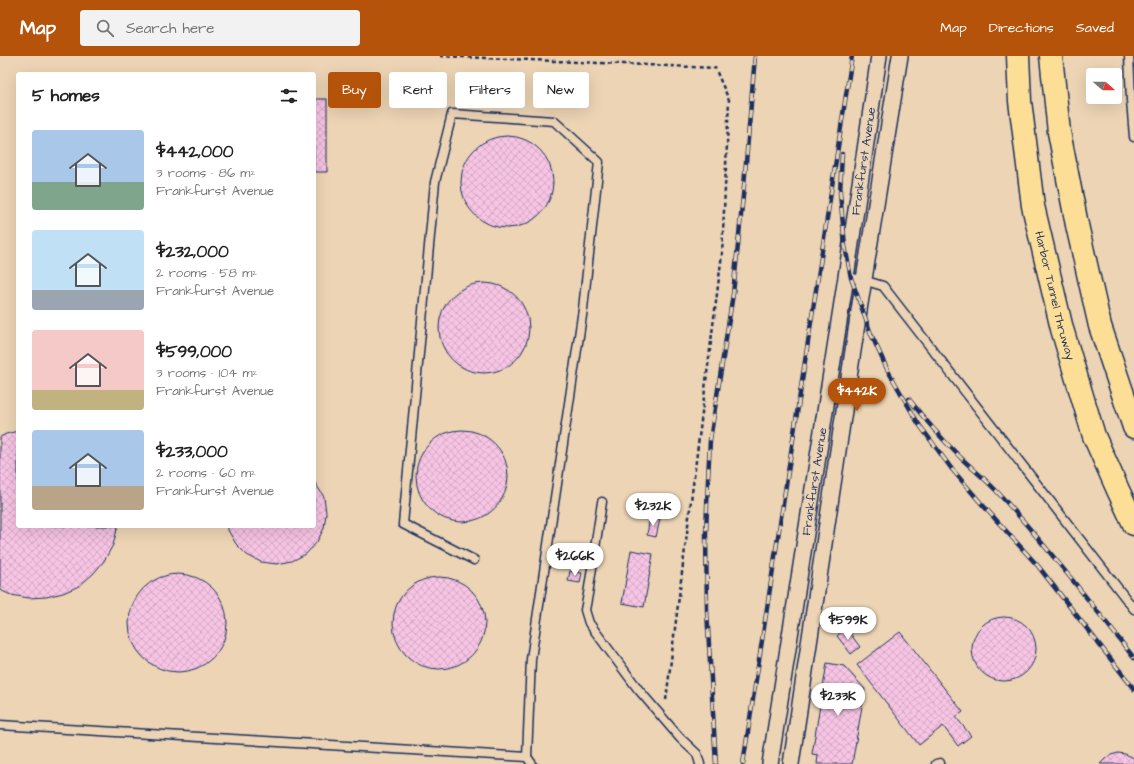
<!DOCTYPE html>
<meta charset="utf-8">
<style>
body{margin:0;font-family:"Architects Daughter",sans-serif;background:#f2f2f2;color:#222;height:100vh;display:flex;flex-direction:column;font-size:15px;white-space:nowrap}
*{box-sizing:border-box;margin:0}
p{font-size:13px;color:#767676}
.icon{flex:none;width:22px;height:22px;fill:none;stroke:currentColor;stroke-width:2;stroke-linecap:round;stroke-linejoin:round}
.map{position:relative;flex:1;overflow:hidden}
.drawer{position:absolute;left:16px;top:16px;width:300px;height:456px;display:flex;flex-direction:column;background:#fff;border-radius:4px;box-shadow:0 4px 16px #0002}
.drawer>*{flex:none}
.top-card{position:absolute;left:328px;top:16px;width:380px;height:36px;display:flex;gap:8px}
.needle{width:26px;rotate:110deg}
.controls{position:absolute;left:1086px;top:12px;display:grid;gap:8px}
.controls a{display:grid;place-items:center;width:36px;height:36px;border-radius:4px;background:#fff;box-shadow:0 4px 16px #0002;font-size:20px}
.price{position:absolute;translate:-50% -34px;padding:0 9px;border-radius:14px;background:#fff;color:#222;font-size:13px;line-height:26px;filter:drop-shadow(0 1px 2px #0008)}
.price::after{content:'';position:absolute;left:50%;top:24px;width:12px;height:9px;margin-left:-6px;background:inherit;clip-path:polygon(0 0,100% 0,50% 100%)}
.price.on{background:#b45309;color:#fff}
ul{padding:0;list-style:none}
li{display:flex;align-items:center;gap:12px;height:100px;padding:0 16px}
li span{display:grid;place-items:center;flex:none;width:112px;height:80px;border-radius:4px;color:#555}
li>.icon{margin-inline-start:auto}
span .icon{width:48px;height:48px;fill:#fffc;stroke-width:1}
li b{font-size:17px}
h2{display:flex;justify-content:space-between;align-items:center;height:48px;padding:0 16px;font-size:17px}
.tag{padding:0 14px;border-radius:4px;background:#fff;box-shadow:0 4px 16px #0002;font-size:14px;line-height:36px}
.tag.on{background:#b45309;color:#fff}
header{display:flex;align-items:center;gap:24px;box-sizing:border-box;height:56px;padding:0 20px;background:#b45309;color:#fff}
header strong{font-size:19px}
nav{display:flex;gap:22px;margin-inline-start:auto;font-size:14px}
.search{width:280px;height:36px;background:#f2f2f2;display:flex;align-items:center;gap:10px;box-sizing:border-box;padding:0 14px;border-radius:4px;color:#767676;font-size:15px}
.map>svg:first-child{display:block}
.building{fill:url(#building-cross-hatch);stroke:#1b2f5e}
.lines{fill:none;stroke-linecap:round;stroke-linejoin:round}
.service-casing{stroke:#1b2f5e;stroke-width:11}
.minor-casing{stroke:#1b2f5e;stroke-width:18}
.motorway-casing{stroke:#1b2f5e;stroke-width:25}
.path{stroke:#1b2f5e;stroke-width:2.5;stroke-dasharray:4 3;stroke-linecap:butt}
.service{stroke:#ecd4b4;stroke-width:8}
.minor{stroke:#ecd4b4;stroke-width:15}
.motorway{stroke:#fcde96;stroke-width:22}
.rail-casing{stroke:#1b2f5e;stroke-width:4.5}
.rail{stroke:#ecd4b4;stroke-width:3;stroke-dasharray:9;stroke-linecap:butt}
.labels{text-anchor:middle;stroke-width:3;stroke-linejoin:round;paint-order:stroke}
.street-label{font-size:12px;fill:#1b2f5e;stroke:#ecd4b4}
</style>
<header>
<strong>Map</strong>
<div class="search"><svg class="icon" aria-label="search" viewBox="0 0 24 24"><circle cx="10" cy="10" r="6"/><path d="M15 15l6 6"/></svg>Search here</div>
<nav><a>Map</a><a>Directions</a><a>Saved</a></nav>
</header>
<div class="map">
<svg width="1134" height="708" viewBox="0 0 1134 708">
<defs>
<pattern id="building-cross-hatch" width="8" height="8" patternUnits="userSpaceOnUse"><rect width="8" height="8" fill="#f7c4e3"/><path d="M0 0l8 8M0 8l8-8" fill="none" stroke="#d3a9c5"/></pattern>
</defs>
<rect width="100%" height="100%" fill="#ecd4b4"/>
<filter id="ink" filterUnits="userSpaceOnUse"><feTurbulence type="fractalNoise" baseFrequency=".025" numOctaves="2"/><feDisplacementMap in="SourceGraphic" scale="8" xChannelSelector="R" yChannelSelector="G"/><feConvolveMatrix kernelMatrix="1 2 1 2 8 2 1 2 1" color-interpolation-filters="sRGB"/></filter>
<g filter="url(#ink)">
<g class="building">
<rect x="314" y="43" width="13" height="73"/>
<circle cx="507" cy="126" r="46"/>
<circle cx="484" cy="272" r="45"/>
<circle cx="462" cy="420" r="46"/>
<polygon points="18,375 18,470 118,470 113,489 104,505 93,518 79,530 63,537 46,541 29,542 11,539 0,534 0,381 6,378"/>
<polygon points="314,425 324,441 326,457 324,472 317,486 306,498 292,505 277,508 261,506 247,499 236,488 228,474 228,470 314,470"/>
<polygon points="650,461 660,463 656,481 647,479"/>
<polygon points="631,494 653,498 644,551 622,547"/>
<polygon points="570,515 582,517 580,527 568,525"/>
<circle cx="178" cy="567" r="49"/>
<circle cx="439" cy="567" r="46"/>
<circle cx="1004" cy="593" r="32"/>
<polygon points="846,572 860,591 851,598 837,580"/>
<polygon points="900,576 963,656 956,661 971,680 958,690 943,670 919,689 857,609"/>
<polygon points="827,607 844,610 865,633 852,708 817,708 818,699 812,698"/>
<polygon points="1118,697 1125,698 1132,701 1134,703 1134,708 1100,708 1105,703 1111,699"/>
</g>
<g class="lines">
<defs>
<g id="service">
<polyline points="1129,0 1131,44 1134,81"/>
<polyline points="846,221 863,224 883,230 1134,553"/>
<polyline points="602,446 588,538 585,554 589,567 638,633 680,682 697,698 700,708"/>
<polyline points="0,669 527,701 531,603 583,253 599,106 554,65 452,58 435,126 403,468 474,504"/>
<polyline points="527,701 532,708"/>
<polyline points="936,708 940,707 940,708"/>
</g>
<g id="minor">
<path id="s1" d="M770,708l76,-487 33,-221"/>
<polyline points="791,708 860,248 900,0"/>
</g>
<g id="motorway">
<path id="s2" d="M1018,0l2,45 13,105 29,123 32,107 24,54 16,34"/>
<polyline points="1051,0 1059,76 1077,169 1100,270 1134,371"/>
</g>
</defs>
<use href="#service" class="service-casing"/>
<use href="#minor" class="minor-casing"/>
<use href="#motorway" class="motorway-casing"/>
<polyline class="path" points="440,0 715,12 729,44 722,198 666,644"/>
<use href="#service" class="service"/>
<use href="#minor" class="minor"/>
<use href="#motorway" class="motorway"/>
<defs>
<g id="rail">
<polyline points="842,98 840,137 845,190 851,222 871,278 887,313 918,367 951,412 980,446 1007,476 1038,510 1134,633"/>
<path d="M909,343c16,21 34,41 52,59 14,13 28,24 40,38 47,52 90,107 133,162"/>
<polyline points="716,708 707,555 706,479 708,423 710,384 733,238 744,130 755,0"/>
<polyline points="743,708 852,0"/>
</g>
</defs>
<use href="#rail" class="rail-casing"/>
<use href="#rail" class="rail"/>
</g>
</g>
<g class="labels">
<g class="street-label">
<text dy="4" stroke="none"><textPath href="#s1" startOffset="610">Frankfurst Avenue</textPath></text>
<text dy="4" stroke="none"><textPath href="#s2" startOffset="243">Harbor Tunnel Thruway</textPath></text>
<text dy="4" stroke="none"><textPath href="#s1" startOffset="286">Frankfurst Avenue</textPath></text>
</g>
</g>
</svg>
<div class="controls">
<a><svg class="needle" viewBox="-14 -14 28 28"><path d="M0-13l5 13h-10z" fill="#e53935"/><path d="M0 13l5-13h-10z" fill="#767676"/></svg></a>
</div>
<b class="price on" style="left:857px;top:356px">$442K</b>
<b class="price" style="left:653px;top:471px">$232K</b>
<b class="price" style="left:575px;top:521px">$266K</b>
<b class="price" style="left:848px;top:585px">$599K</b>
<b class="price" style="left:838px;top:661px">$233K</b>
<div class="top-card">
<a class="tag on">Buy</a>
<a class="tag">Rent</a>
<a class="tag">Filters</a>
<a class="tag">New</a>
</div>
<section class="drawer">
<h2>5 homes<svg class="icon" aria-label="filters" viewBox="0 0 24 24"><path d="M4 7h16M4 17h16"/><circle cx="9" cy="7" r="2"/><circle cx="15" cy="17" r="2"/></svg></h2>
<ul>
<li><span style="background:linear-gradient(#a9c7e8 65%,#7fa58c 0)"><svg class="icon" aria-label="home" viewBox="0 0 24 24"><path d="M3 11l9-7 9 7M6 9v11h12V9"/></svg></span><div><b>$442,000</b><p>3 rooms · 86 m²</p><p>Frankfurst Avenue</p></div></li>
<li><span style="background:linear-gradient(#bfe0f5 75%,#9aa5b1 0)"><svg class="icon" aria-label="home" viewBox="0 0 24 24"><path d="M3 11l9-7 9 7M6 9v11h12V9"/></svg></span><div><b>$232,000</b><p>2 rooms · 58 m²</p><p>Frankfurst Avenue</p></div></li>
<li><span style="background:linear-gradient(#f6c9c9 75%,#c2b280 0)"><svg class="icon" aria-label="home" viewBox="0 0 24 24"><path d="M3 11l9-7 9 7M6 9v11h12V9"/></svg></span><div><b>$599,000</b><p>3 rooms · 104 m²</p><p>Frankfurst Avenue</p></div></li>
<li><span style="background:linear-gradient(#a9c7e8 70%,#b9a48a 0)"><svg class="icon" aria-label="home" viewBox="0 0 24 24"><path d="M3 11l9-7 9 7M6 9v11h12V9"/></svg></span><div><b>$233,000</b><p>2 rooms · 60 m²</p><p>Frankfurst Avenue</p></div></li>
</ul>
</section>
</div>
